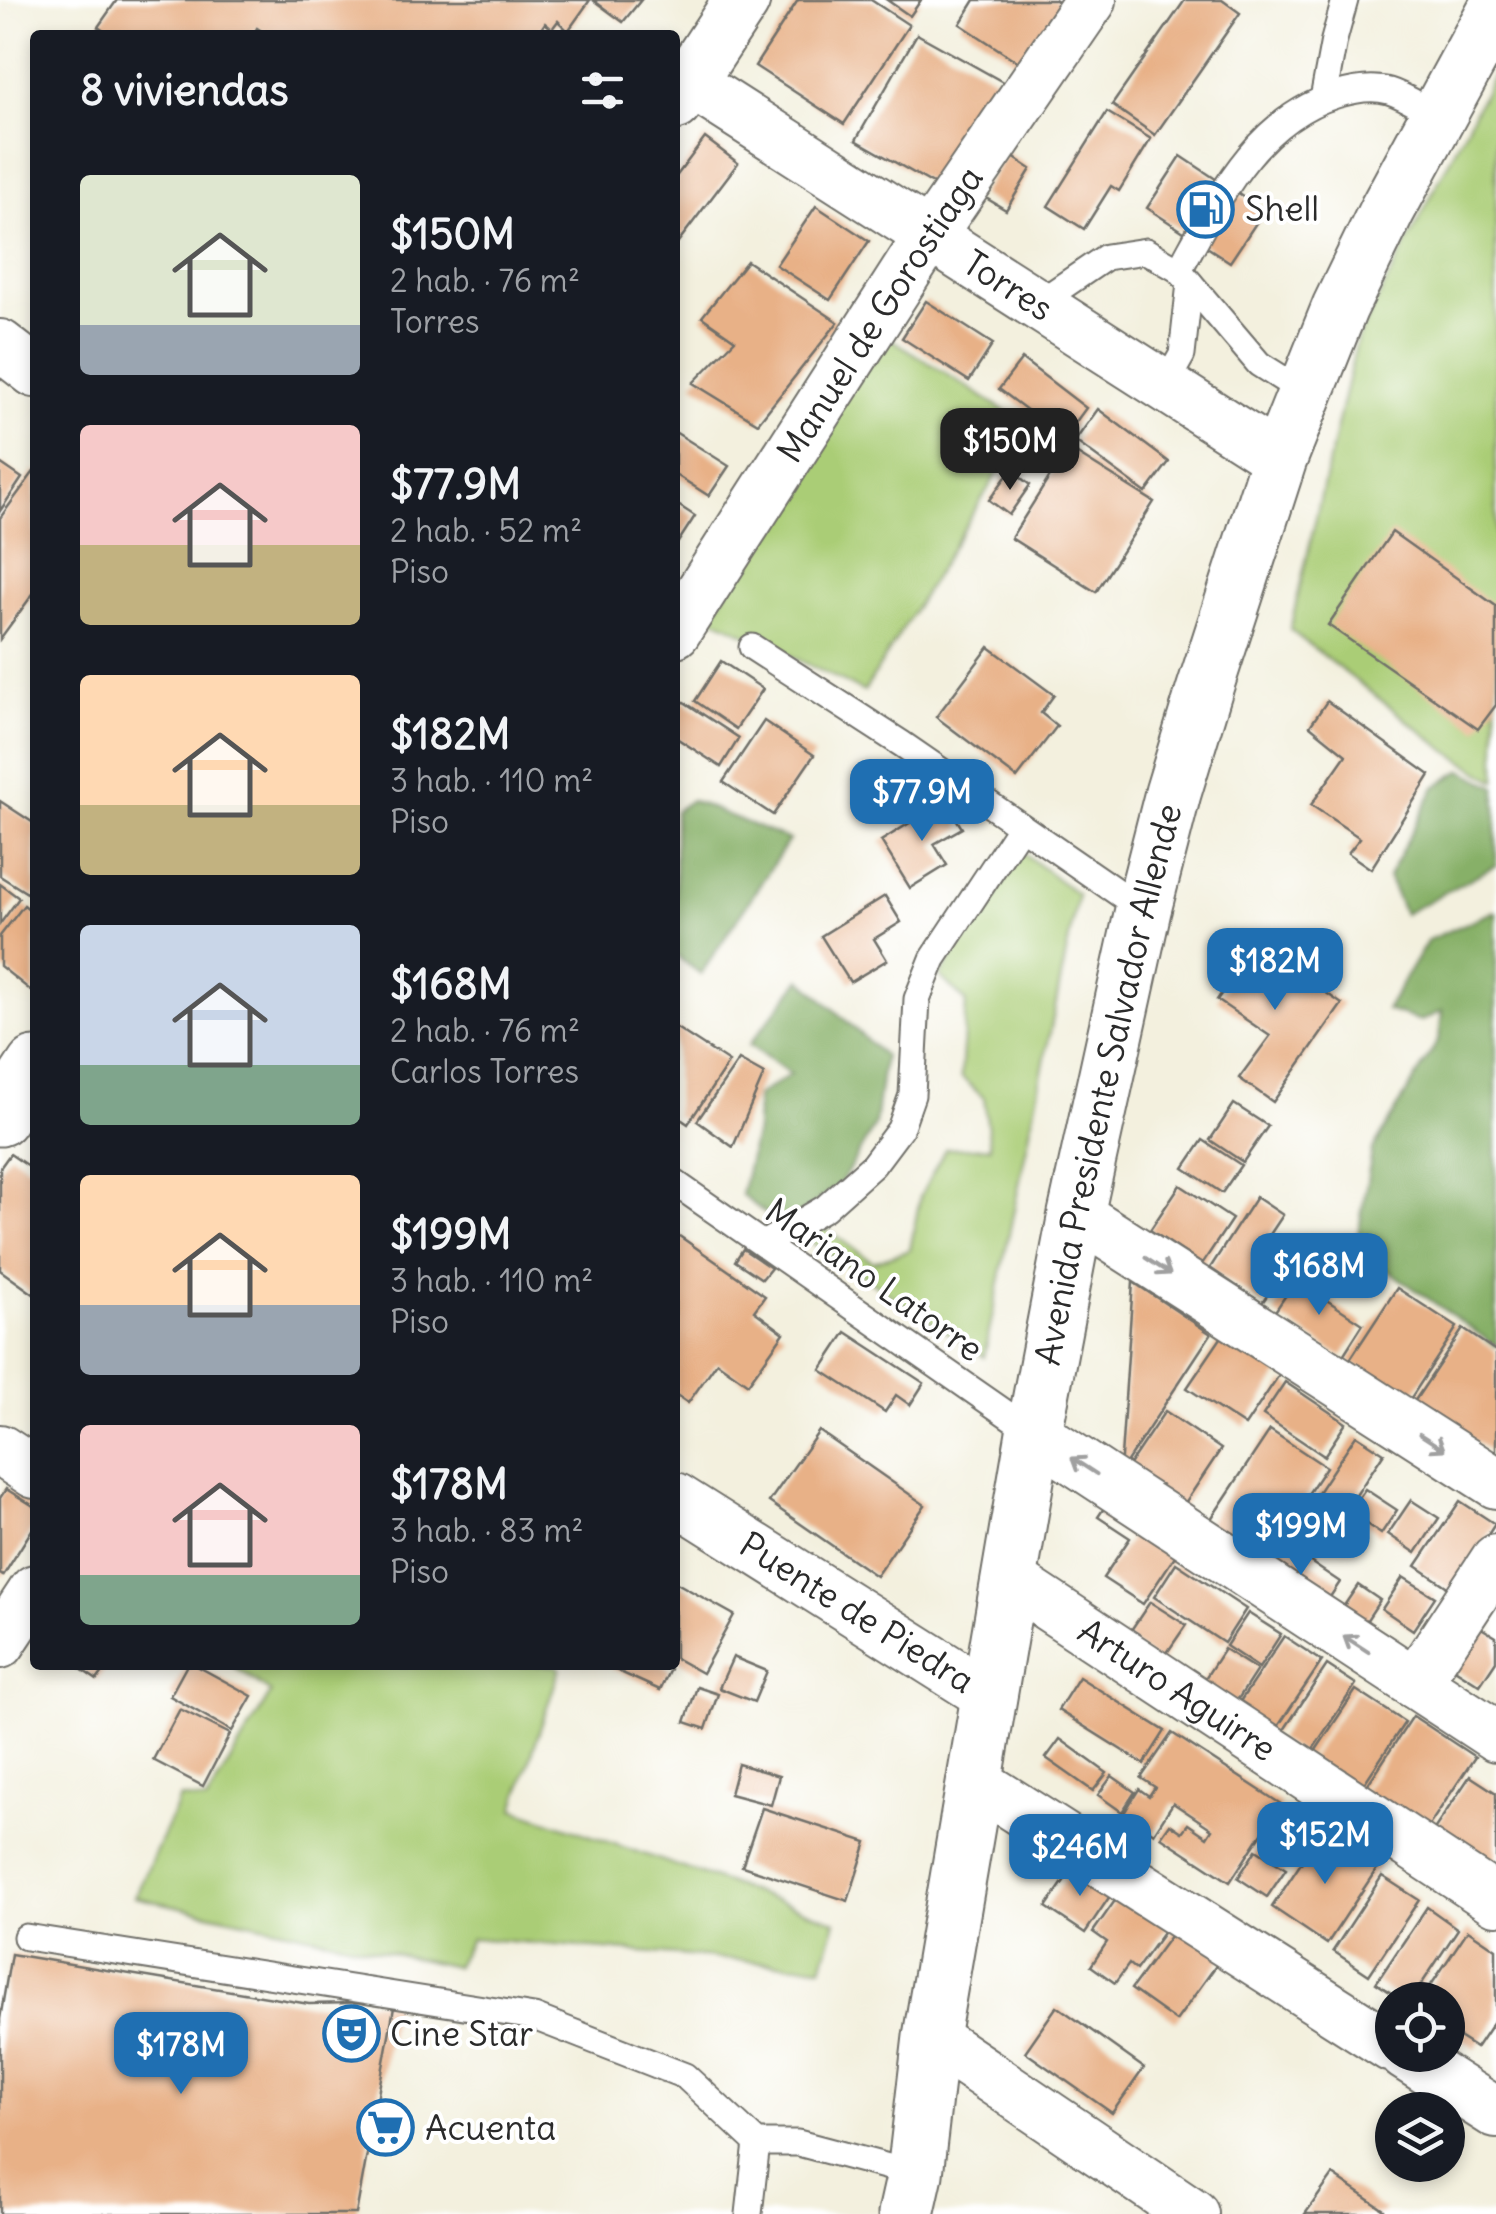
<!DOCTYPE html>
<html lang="es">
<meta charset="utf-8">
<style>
body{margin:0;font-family:Delius,sans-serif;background:#20242c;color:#f1f3f6;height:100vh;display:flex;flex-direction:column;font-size:38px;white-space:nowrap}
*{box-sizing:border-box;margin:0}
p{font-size:32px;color:#9ea1a6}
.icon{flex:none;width:55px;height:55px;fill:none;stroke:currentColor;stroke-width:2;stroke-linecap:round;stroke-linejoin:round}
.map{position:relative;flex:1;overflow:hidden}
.side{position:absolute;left:30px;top:30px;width:650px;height:1640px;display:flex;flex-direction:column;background:#171b24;border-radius:10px;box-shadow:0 5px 15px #0003}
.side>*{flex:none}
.buttons{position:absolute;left:1375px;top:1982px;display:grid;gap:20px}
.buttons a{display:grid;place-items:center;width:90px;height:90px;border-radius:50%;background:#171b24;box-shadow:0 5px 15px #0003;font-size:50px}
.price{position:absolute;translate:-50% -85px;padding:0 22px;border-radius:20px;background:#1f6fb2;color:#fff;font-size:32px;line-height:65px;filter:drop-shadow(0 2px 5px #0008)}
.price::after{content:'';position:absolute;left:50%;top:60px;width:30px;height:22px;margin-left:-15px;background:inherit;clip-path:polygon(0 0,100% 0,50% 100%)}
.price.on{background:#222;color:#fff}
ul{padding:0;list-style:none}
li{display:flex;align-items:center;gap:30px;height:250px;padding:0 50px}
li span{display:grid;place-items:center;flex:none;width:280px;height:200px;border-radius:10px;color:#555}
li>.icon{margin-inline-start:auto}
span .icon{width:120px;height:120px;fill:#fffc;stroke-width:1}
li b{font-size:42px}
h2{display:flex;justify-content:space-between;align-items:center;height:120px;padding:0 50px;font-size:42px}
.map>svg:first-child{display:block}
.green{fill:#aacd76;stroke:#6a7c50;stroke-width:2.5}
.forest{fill:#87b067;stroke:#596e49;stroke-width:2.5}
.building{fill:#e8b187}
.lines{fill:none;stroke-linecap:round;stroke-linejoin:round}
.service-casing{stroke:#71706a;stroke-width:29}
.minor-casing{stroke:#71706a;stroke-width:54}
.tertiary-casing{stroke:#71706a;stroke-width:59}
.primary-casing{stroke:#71706a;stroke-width:59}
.service{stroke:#fff;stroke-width:25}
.minor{stroke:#fff;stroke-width:50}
.tertiary{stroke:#fff;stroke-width:55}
.primary{stroke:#fff;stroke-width:55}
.oneway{stroke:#a0a0a0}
.labels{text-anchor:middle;stroke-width:8;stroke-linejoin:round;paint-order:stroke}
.poi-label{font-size:35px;fill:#2b2b2b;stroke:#fff;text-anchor:start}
.street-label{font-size:35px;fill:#2b2b2b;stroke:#fff}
</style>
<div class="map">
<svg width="1496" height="2214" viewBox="0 0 1496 2214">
<rect width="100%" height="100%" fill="#fff"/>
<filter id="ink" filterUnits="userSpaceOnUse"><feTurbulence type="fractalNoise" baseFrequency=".01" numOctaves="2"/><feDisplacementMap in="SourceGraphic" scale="20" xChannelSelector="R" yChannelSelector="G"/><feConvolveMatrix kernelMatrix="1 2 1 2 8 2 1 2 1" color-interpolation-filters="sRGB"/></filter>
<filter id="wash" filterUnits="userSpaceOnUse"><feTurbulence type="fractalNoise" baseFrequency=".0048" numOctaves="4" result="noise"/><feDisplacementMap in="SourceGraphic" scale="40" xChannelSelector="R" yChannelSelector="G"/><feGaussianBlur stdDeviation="2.25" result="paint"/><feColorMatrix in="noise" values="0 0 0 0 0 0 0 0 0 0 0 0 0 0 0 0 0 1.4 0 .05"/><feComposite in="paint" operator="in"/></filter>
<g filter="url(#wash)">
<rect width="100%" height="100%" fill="#f3f0de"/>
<g class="green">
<polygon points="1496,70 1496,781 1447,751 1290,630 1357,340"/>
<polygon points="882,333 1027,425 864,692 711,617"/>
<polygon points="1022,852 1078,895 984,1357 807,1239 816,1222 873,1262 910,1250 920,1197 945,1149 990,1147 984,1098 961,1077 966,1002 940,976"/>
<polygon points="232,1665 554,1665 560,1668 514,1809 836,1921 822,1967 471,1938 455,1967 135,1897 180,1798 206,1802 271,1693"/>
</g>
<g class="forest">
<polygon points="1462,770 1496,787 1496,865 1404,914 1388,877 1435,787"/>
<polygon points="691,800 789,840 701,974 675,955 675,811"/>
<polygon points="1495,911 1496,912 1496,1346 1356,1248 1372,1151 1439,1039 1442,1011 1421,1021 1386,1010 1428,940"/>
<polygon points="801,979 884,1056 875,1125 841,1183 784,1227 741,1195 756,1130 757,1096 791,1074 749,1045"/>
</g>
<g id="blocks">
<g class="building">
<polygon points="117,0 590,0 568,31 558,21 552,29 545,23 537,35 268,35 257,28 253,35 110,35 98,27"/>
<polygon points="593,0 641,0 623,22"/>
<polygon points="798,0 871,0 909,25 844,124 755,66"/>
<polygon points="887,0 921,0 910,16"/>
<polygon points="975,0 1055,0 1061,4 1021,64 960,24"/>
<polygon points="1185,0 1222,0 1240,13 1155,135 1112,105"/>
<polygon points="917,34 1010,86 949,193 856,140"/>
<polygon points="1107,112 1151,139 1119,191 1111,186 1084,229 1048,206"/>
<polygon points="705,138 738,163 675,246 675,178"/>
<polygon points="1007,153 1031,169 1006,210 981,195"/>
<polygon points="1181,156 1264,211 1230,262 1147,208"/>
<polygon points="816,206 869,241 830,300 776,265"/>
<polygon points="747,261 838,322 758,423 693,383 735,340 702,317"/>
<polygon points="926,301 993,344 969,381 902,338"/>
<polygon points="1022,359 1086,408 1064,438 999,389"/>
<polygon points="1098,409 1169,462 1146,493 1075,441"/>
<polygon points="675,432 729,466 709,496 675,474"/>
<polygon points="1068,448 1154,502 1096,592 1011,538"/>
<polygon points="0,463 22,478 0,511"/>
<polygon points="35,470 35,591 0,639 0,518"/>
<polygon points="1011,470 1030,485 1009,515 989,500"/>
<polygon points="675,503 695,516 675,547"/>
<polygon points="1392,532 1496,606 1496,705 1478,729 1328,625"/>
<polygon points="989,647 1054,695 1041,713 1057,726 1017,778 936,717"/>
<polygon points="721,661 763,689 736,729 695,701"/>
<polygon points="675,696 739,738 721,767 675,737"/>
<polygon points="1327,701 1430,775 1371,869 1348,853 1360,838 1311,805 1346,755 1310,726"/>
<polygon points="764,721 814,755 773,815 723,782"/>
<polygon points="0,801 35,824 35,898 0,876"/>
<polygon points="945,801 962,828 934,844 947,865 910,888 881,841"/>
<polygon points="0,884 19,898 0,924"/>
<polygon points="885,896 901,922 874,939 887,960 850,982 821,936"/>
<polygon points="24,905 35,914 35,994 0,966 0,936"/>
<polygon points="1239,932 1342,1004 1273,1102 1239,1078 1270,1036 1217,1000 1241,965 1224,952"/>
<polygon points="675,1027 729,1062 688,1124 675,1115"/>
<polygon points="739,1060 764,1074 733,1147 697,1121"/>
<polygon points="1234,1104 1268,1126 1243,1162 1210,1140"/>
<polygon points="1203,1140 1241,1165 1222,1193 1184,1168"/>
<polygon points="10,1154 35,1171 35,1295 0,1270 0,1168"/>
<polygon points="1180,1185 1232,1219 1202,1264 1150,1230"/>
<polygon points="1256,1197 1283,1215 1269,1236 1296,1253 1262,1303 1210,1268"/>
<polygon points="675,1233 765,1296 754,1311 784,1333 748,1384 717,1362 688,1403 675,1394"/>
<polygon points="743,1249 771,1268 762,1279 735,1261"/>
<polygon points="1296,1280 1363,1324 1342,1357 1274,1313"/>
<polygon points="1133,1282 1211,1334 1120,1472"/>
<polygon points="1397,1288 1457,1327 1409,1401 1349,1361"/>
<polygon points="1463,1329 1496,1351 1496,1455 1414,1402"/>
<polygon points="846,1332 924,1383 910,1405 896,1395 885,1412 821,1370"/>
<polygon points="1223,1335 1281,1372 1245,1426 1187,1388"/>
<polygon points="1285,1382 1346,1423 1324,1456 1263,1415"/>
<polygon points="1165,1411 1221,1449 1177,1515 1120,1478"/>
<polygon points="1270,1430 1326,1467 1257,1570 1201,1534"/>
<polygon points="819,1431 925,1505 876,1576 769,1502"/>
<polygon points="1356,1435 1384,1453 1313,1560 1285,1542"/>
<polygon points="6,1489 35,1507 35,1525 3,1576 0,1574 0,1498"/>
<polygon points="1365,1489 1397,1510 1381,1534 1349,1512"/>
<polygon points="1110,1499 1177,1553 1143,1604 1103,1578 1130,1538 1098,1517"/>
<polygon points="1411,1500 1439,1518 1416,1553 1388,1534"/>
<polygon points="1460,1501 1495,1524 1452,1590 1416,1566"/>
<polygon points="1282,1543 1340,1582 1320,1612 1262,1574"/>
<polygon points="1176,1563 1246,1609 1224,1643 1154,1597"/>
<polygon points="1403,1577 1435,1597 1413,1630 1382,1609"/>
<polygon points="675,1582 734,1615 702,1673 675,1658"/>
<polygon points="1358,1585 1380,1600 1357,1635 1335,1619"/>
<polygon points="1150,1602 1186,1625 1160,1663 1125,1639"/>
<polygon points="1248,1613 1281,1634 1259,1668 1226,1646"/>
<polygon points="1468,1620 1496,1637 1496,1661 1480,1685 1442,1661"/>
<polygon points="1284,1636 1322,1661 1273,1734 1235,1709"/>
<polygon points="1224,1649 1257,1670 1233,1707 1200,1686"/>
<polygon points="733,1657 767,1671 754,1702 719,1688"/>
<polygon points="75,1665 108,1665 97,1680"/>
<polygon points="187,1665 195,1665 252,1696 232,1731 170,1696"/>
<polygon points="613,1665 662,1665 670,1669 660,1690 611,1668"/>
<polygon points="1327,1665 1356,1684 1307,1758 1278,1739"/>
<polygon points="1079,1677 1165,1731 1144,1764 1058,1710"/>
<polygon points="697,1687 718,1694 706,1729 685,1722"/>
<polygon points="1356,1690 1405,1722 1359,1791 1310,1759"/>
<polygon points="180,1709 230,1734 203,1786 153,1760"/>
<polygon points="1413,1716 1475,1757 1424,1833 1362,1793"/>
<polygon points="1172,1733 1281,1804 1230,1882 1161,1837 1170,1824 1182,1832 1188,1824 1207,1837 1212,1829 1173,1803 1154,1833 1124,1813 1139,1789 1149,1796 1155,1787 1141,1778"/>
<polygon points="1060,1739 1107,1773 1093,1791 1046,1758"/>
<polygon points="738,1764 779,1776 771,1805 730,1794"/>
<polygon points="1112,1776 1135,1792 1122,1812 1098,1795"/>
<polygon points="1470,1776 1496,1793 1496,1873 1429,1837"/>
<polygon points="762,1808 867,1842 848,1901 742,1866"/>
<polygon points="1323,1830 1378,1867 1327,1944 1272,1907"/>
<polygon points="1256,1850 1286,1869 1267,1897 1238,1878"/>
<polygon points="1075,1865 1114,1890 1085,1933 1046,1907"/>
<polygon points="1382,1876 1419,1900 1369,1975 1333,1951"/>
<polygon points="1121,1892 1168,1926 1136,1970 1129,1964 1115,1983 1091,1966 1107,1942 1093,1932"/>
<polygon points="1427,1907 1458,1929 1411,2000 1402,2000 1376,1983"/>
<polygon points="1179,1924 1223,1956 1176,2021 1131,1989"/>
<polygon points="1468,1930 1496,1949 1496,2018 1476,2048 1448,2030 1448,2000 1421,2000"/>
<polygon points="11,1954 309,2004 395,2002 356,2214 0,2214 0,2019"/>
<polygon points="1057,2006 1144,2068 1112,2113 1025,2052"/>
<polygon points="1333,2175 1384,2210 1382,2214 1305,2214"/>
</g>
</g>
</g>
<g filter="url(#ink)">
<use href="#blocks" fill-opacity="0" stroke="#71706a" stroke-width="2.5"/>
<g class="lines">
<defs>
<g id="service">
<polyline points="1323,99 1334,40 1345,0"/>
<path d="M1179,270c38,-68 75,-150 157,-175 16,-5 36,-9 53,-4 17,5 33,17 49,25"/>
<polyline points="1037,304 1106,257 1146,251 1179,270 1259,364 1305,393"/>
<polyline points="1165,385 1182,355 1190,283"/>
<polyline points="752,647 902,744 1143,910"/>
<polyline points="675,1183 1034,1433"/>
<polyline points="763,1244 825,1208 873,1165 900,1129 912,1095 917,999 933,959 1021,826"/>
<polyline points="26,1937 534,2017 685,2076 757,2143 798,2143 915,2174"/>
<polyline points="749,2214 757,2143"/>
</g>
<g id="minor">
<path id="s1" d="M688,81l591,378"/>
<polyline points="0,345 35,372"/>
<path id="s2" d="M675,632l255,-397 161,-235"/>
<polyline points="1076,1214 1496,1483"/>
<polyline points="1034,1433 1496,1736"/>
<polyline points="0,1450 35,1473"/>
<path id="s3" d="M675,1498l314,198"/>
<path id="s4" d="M1010,1580l486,320"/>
<polyline points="0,1643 35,1590"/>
<polyline points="1415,1683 1496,1560"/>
<polyline points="976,1782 1392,2047"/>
<polyline points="931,2037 1193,2214"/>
<polyline points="1405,2055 1496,2113"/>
</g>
<g id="tertiary">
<polyline points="675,102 742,0"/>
<polyline points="0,1118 35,1065"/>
</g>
<g id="primary">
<path id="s5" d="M906,2214l9,-40 16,-137 103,-604 42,-219 67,-304 30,-117 31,-102 75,-232 61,-152 47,-97 109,-201"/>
</g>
</defs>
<use href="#service" class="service-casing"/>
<use href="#minor" class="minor-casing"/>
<use href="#tertiary" class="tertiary-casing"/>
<use href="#primary" class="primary-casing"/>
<use href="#service" class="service"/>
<use href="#minor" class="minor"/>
<use href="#tertiary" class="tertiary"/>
<use href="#primary" class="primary"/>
</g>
<defs><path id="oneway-shaft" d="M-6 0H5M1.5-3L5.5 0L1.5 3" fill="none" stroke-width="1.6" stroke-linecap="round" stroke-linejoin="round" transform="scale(2.5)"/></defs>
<g class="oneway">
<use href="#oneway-shaft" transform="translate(1158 1266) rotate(33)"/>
<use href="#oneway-shaft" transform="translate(1432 1442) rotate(33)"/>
<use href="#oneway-shaft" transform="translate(1084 1466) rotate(-147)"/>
<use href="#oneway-shaft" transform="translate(1356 1644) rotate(-147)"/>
</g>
</g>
<defs>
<symbol id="fuel-ring" viewBox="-11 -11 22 22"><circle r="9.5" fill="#fff" stroke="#1f6fb2" stroke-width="1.5"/><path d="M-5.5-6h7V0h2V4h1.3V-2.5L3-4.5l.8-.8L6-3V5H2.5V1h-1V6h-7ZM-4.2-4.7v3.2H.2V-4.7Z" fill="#1f6fb2"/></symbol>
<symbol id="theatre-ring" viewBox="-11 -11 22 22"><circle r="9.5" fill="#fff" stroke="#1f6fb2" stroke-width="1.5"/><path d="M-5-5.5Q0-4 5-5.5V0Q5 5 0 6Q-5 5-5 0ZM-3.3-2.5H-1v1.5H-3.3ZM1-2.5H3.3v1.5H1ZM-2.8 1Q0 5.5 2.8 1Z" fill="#1f6fb2"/></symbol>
<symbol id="supermarket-ring" viewBox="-11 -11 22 22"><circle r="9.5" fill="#fff" stroke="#1f6fb2" stroke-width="1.5"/><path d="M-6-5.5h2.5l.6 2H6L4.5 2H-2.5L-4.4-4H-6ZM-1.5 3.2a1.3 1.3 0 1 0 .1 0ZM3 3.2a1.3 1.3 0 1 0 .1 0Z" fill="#1f6fb2"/></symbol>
</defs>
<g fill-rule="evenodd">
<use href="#fuel-ring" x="1174" y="178" width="63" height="63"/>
<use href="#theatre-ring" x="320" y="2002" width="63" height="63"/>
<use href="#supermarket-ring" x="354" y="2096" width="63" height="63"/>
</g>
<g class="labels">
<g class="poi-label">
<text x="1245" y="221">Shell</text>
<text x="390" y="2046">Cine Star</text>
<text x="425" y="2140">Acuenta</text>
</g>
<g class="street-label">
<text dy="12" stroke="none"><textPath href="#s1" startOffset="380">Torres</textPath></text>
<text dy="12" stroke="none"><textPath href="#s2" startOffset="378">Manuel de Gorostiaga</textPath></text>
<text dy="12" stroke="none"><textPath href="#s5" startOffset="1148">Avenida Presidente Salvador Allende</textPath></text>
<text transform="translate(874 1280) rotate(35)" y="12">Mariano Latorre</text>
<text dy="12" stroke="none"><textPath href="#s3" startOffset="215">Puente de Piedra</textPath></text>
<text dy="12" stroke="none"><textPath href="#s4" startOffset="200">Arturo Aguirre</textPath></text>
</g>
</g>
</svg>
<div class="buttons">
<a><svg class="icon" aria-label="locate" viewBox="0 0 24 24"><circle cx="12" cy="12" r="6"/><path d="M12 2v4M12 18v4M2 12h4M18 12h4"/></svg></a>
<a><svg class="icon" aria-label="layers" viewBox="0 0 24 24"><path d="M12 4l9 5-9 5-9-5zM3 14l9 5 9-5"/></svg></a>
</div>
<b class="price on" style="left:1010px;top:493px">$150M</b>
<b class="price" style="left:922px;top:844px">$77.9M</b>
<b class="price" style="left:1275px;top:1013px">$182M</b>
<b class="price" style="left:1319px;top:1318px">$168M</b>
<b class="price" style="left:1301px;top:1578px">$199M</b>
<b class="price" style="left:1325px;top:1887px">$152M</b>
<b class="price" style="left:1080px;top:1899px">$246M</b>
<b class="price" style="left:181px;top:2097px">$178M</b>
<section class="side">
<h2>8 viviendas<svg class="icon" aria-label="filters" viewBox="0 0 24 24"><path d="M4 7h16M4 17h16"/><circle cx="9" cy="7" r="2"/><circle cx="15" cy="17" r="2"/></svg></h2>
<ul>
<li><span style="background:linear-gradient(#dfe7d0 75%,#9aa5b1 0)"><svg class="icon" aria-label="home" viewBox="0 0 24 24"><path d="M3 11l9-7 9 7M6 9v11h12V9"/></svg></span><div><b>$150M</b><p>2 hab. · 76 m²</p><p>Torres</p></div></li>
<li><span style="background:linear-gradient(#f6c9c9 60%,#c2b280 0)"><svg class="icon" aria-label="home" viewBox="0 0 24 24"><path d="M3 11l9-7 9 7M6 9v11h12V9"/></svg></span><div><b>$77.9M</b><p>2 hab. · 52 m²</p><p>Piso</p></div></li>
<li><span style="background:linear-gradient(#ffd9b3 65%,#c2b280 0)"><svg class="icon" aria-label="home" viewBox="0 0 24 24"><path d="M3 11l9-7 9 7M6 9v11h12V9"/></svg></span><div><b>$182M</b><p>3 hab. · 110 m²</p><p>Piso</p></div></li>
<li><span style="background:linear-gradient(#c9d6e8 70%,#7fa58c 0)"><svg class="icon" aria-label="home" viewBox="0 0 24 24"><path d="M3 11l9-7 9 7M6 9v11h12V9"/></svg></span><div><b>$168M</b><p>2 hab. · 76 m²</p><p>Carlos Torres</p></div></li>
<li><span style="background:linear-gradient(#ffd9b3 65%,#9aa5b1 0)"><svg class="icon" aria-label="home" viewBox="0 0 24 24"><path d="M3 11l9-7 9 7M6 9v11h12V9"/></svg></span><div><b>$199M</b><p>3 hab. · 110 m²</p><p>Piso</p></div></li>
<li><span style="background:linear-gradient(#f6c9c9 75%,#7fa58c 0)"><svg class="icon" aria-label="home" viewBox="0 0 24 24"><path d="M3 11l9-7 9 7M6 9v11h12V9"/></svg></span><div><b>$178M</b><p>3 hab. · 83 m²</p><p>Piso</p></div></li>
</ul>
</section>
</div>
